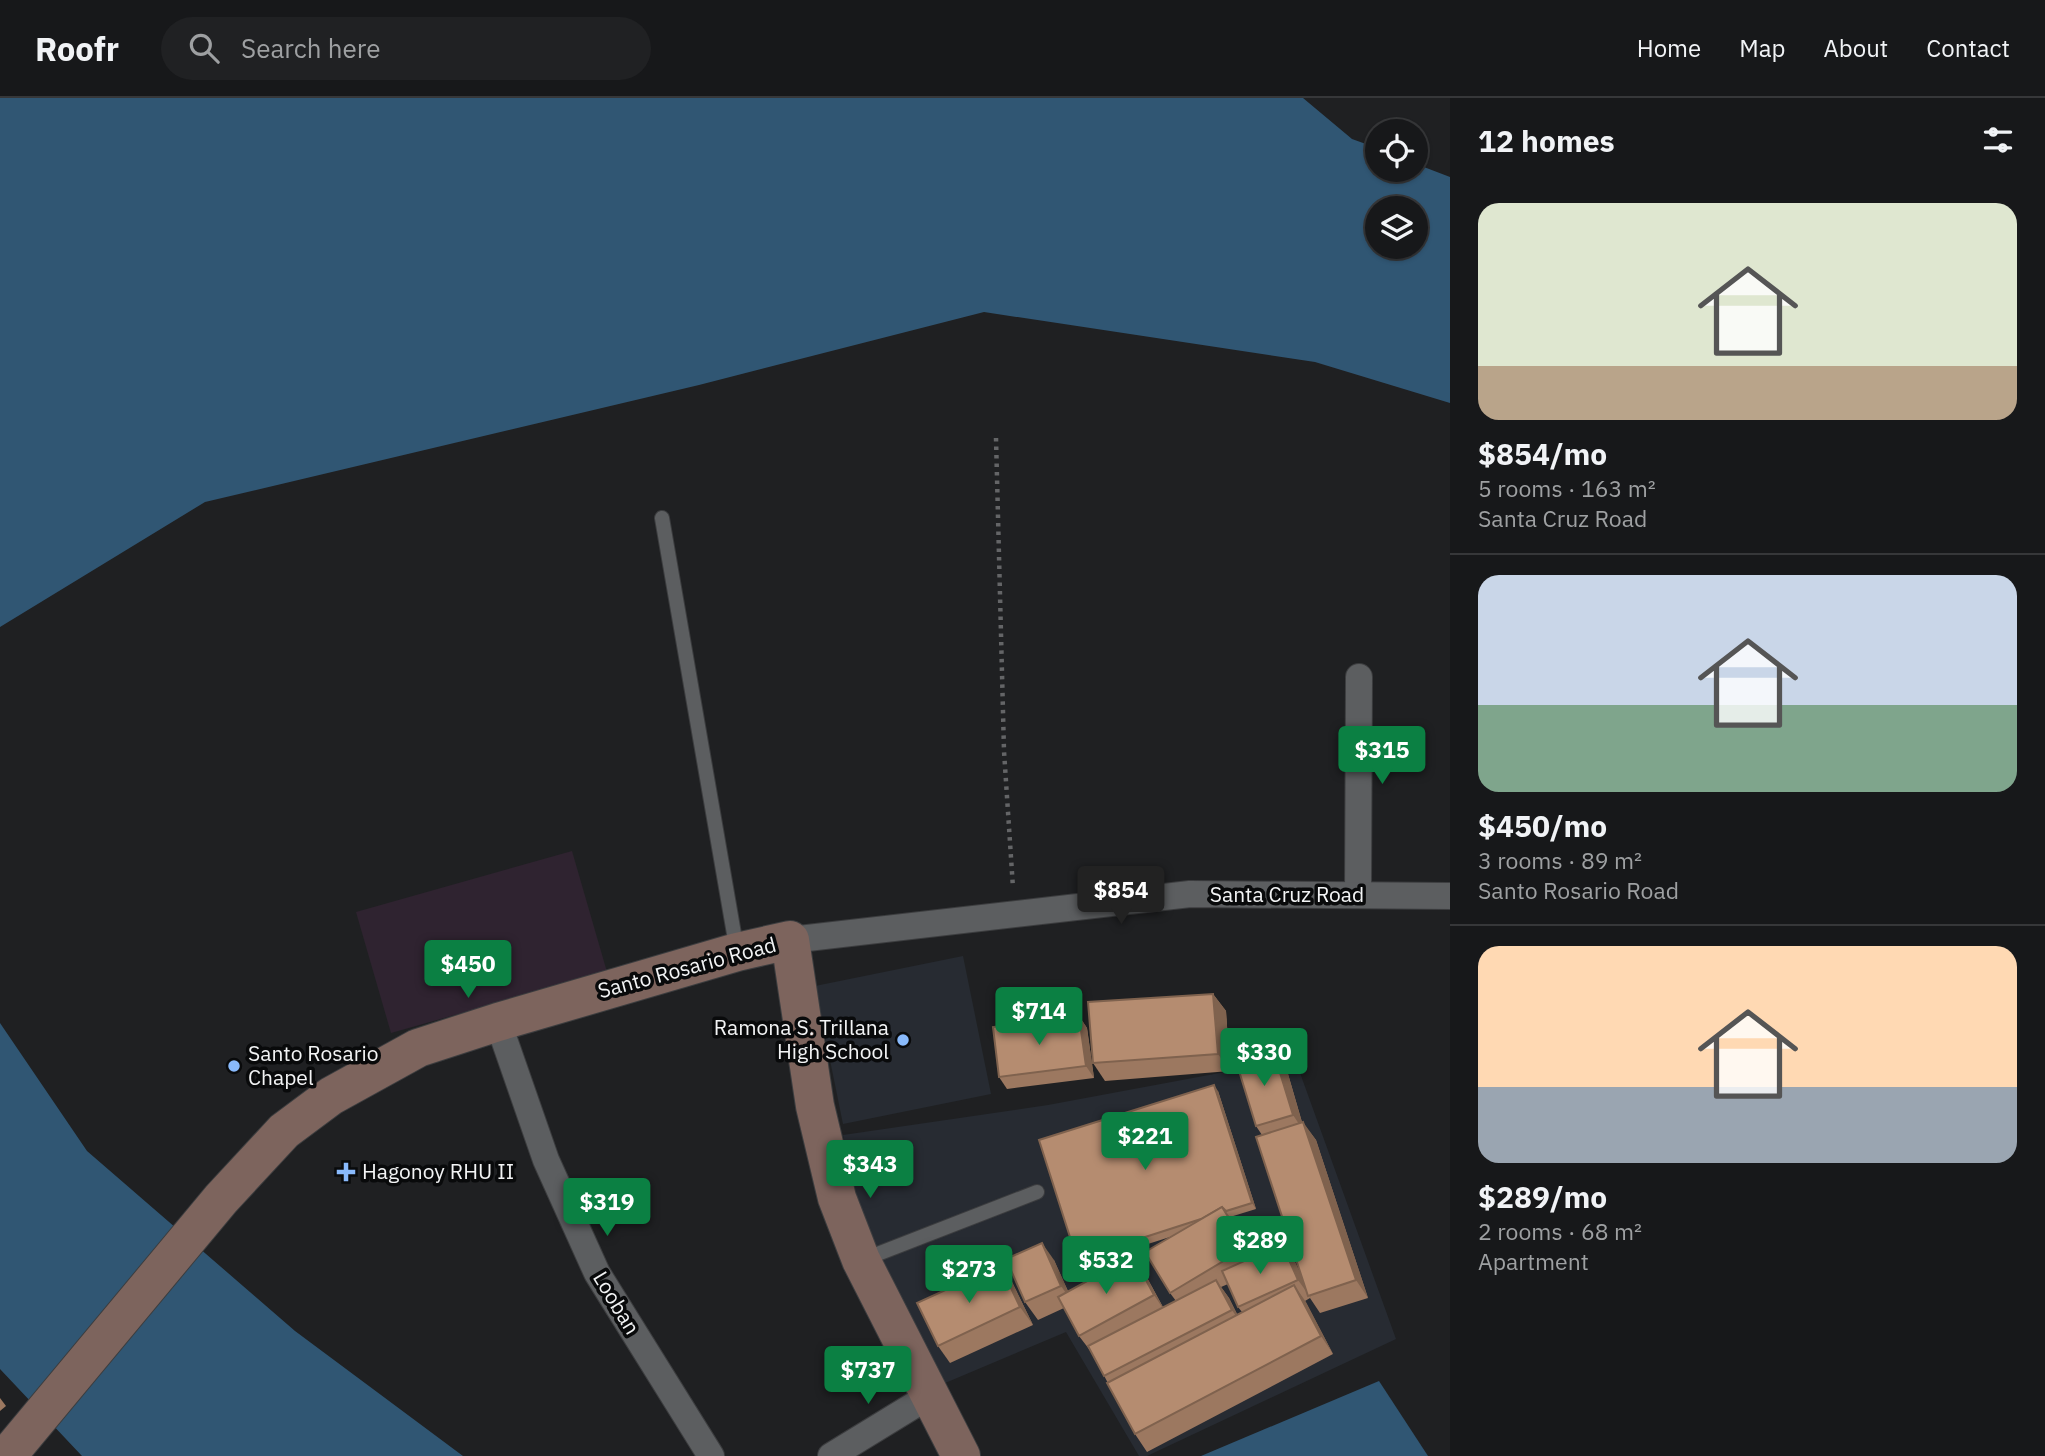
<!DOCTYPE html>
<meta charset="utf-8">
<style>
body{margin:0;font-family:"IBM Plex Sans",sans-serif;background:#202123;color:#f1f3f6;height:100vh;display:flex;flex-direction:column;font-size:26px;white-space:nowrap}
*{box-sizing:border-box;margin:0}
p{font-size:23px;color:#9ea0a2}
.icon{flex:none;width:38px;height:38px;fill:none;stroke:currentColor;stroke-width:2;stroke-linecap:round;stroke-linejoin:round}
.map{position:relative;flex:1;overflow:hidden}
.panel{display:flex;flex-direction:column;background:#17181a;width:595px}
.panel>*{flex:none}
.fabs{position:absolute;left:1365px;top:21px;display:grid;gap:14px}
.fabs a{display:grid;place-items:center;width:63px;height:63px;border-radius:50%;background:#17181a;box-shadow:0 2px 5px #0004,0 0 0 2px #363739;font-size:35px}
.price{position:absolute;translate:-50% -60px;padding:0 16px;border-radius:7px;background:#0b8043;color:#fff;font-size:23px;line-height:46px;filter:drop-shadow(0 2px 4px #0008)}
.price::after{content:'';position:absolute;left:50%;top:42px;width:21px;height:16px;margin-left:-10px;background:inherit;clip-path:polygon(0 0,100% 0,50% 100%)}
.price.on{background:#222;color:#fff}
ul{padding:0;list-style:none}
li{display:grid;align-content:center;gap:14px;height:371px;padding:0 28px}
li+li{border-top:2px solid #363739}
li span{display:grid;place-items:center;height:217px;border-radius:21px;color:#555}
li>.icon{margin-inline-start:auto}
span .icon{width:126px;height:126px;fill:#fffc;stroke-width:1}
li b{font-size:30px}
h2{display:flex;justify-content:space-between;align-items:center;height:84px;padding:0 28px;font-size:30px}
header{display:flex;align-items:center;gap:42px;box-sizing:border-box;height:98px;padding:0 35px;background:#17181a;border-bottom:2px solid #363739}
header strong{font-size:33px}
nav{display:flex;gap:38px;margin-inline-start:auto;font-size:24px}
.search{width:490px;height:63px;background:#202123;display:flex;align-items:center;gap:18px;box-sizing:border-box;padding:0 24px;border-radius:38px;color:#9ea0a2;font-size:26px}
main{display:flex;flex:1;min-height:0}
.map>svg:first-child{display:block}
.commercial{fill:#2f2330}
.built{fill:#272b32}
.water{fill:#305673;fill-rule:evenodd}
.lines{fill:none;stroke-linecap:round;stroke-linejoin:round}
.lane-casing{stroke:#3c3d3f;stroke-width:16}
.street-casing{stroke:#3c3d3f;stroke-width:28}
.secondary-casing{stroke:#3c3d3f;stroke-width:40}
.path{stroke:#646567;stroke-width:4.5;stroke-dasharray:3.5 5;stroke-linecap:butt}
.lane{stroke:#5c5e60;stroke-width:14}
.street{stroke:#5c5e60;stroke-width:26}
.secondary{stroke:#7d645d;stroke-width:38}
.wall{fill:#9c7860;fill-rule:evenodd}
.shaded-wall{fill:#7f624e}
.building{fill:#b58c70;stroke:#7f624e;stroke-width:2}
.poi-dot{fill:#89bafc;stroke:#090a0b;stroke-width:2.5}
.labels{text-anchor:middle;stroke-width:7;stroke-linejoin:round;paint-order:stroke}
.street-label{font-size:21px;fill:#f3f4f5;stroke:#090a0b}
.poi-label{font-size:21px;fill:#f3f4f5;stroke:#090a0b;text-anchor:start}
</style>
<header>
<strong>Roofr</strong>
<div class="search"><svg class="icon" aria-label="search" viewBox="0 0 24 24"><circle cx="10" cy="10" r="6"/><path d="M15 15l6 6"/></svg>Search here</div>
<nav><a>Home</a><a>Map</a><a>About</a><a>Contact</a></nav>
</header>
<main>
<div class="map">
<svg width="1450" height="1358" viewBox="0 0 1450 1358">
<rect width="100%" height="100%" fill="#1f2022"/>
<polygon class="commercial" points="572,753 607,874 391,935 356,814"/>
<g class="built">
<polygon points="963,858 991,996 843,1026 815,888"/>
<polygon points="1295,961 1396,1241 1147,1358 1139,1358 1066,1234 938,1288 863,1128 843,1037 1048,1007"/>
</g>
<g class="water">
<path d="M0,0h1303l49,41 25,9v22h39v-6l34,13v226l-135,-41 -331,-50 -285,73 -494,117 -205,125zM1416,110v39h-39v-39z"/>
<polygon points="0,925 87,1053 295,1233 463,1358 82,1358 0,1271"/>
<polygon points="1379,1283 1428,1358 1201,1358"/>
</g>
<g class="lines">
<defs>
<g id="lane">
<polyline points="662,420 737,853"/>
<polyline points="862,1162 1037,1094"/>
</g>
<g id="street">
<polyline points="1358,797 1359,579"/>
<polyline points="790,842 1190,796 1450,798"/>
<polyline points="498,924 546,1062 597,1175 711,1358"/>
<polyline points="831,1358 929,1298"/>
</g>
<polyline id="secondary" points="7,1358 221,1101 284,1033 331,998 418,950 498,924 737,854 790,842 815,1008 837,1100 861,1162 961,1358"/>
</defs>
<use href="#lane" class="lane-casing"/>
<use href="#street" class="street-casing"/>
<use href="#secondary" class="secondary-casing"/>
<polyline class="path" points="996,340 1004,653 1013,790"/>
<use href="#lane" class="lane"/>
<use href="#street" class="street"/>
<use href="#secondary" class="secondary"/>
</g>
<g class="wall">
<polygon points="1213,896 1226,913 1230,973 1105,983 1093,965"/>
<polygon points="1079,918 1087,930 1094,980 1007,991 999,979"/>
<path d="M1286,969l16,55 14,18 52,158 -48,15 -10,-15 -5,3 28,53 -186,98 -12,-18 -43,-81 -13,-17 -15,-28 -26,12 -13,-18 29,-42 14,31 65,-35 12,18 18,33 13,-6 -6,-8 3,-57 -91,29 -5,-6 141,-168 38,118 -26,8 24,40 41,5 8,18 -41,-145 -6,-9zM1228,1186l10,23 4,5 -5,2 -8,-16 -8,-11z"/>
<polygon points="1012,1184 1033,1227 950,1265 938,1248"/>
<polygon points="0,1300 6,1308 0,1313"/>
</g>
<g class="shaded-wall">
<polygon points="1213,896 1226,913 1230,973 1218,956"/>
<polygon points="1079,918 1087,930 1094,980 1086,968"/>
<polygon points="1273,952 1286,969 1305,1035 1293,1017"/>
<polygon points="1214,987 1218,993 1256,1111 1252,1105"/>
<polygon points="1303,1024 1316,1042 1368,1200 1356,1182"/>
<polygon points="1222,1109 1235,1126 1259,1167 1247,1149"/>
<polygon points="1042,1145 1054,1162 1073,1205 1061,1188"/>
<polygon points="1282,1146 1295,1164 1311,1200 1298,1182"/>
<polygon points="1133,1158 1145,1176 1166,1215 1154,1197"/>
<polygon points="1000,1167 1012,1184 1033,1227 1020,1209"/>
<polygon points="1216,1182 1229,1200 1244,1230 1232,1212"/>
<polygon points="1294,1187 1306,1204 1333,1256 1321,1238"/>
</g>
<g class="building">
<polygon points="1213,896 1218,956 1093,965 1088,904"/>
<polygon points="1079,918 1086,968 999,979 993,929"/>
<polygon points="1273,952 1293,1017 1256,1028 1236,963"/>
<polygon points="1214,987 1252,1105 1226,1113 1222,1109 1201,1121 1077,1161 1039,1042"/>
<polygon points="1303,1024 1356,1182 1308,1198 1256,1039"/>
<polygon points="1222,1109 1247,1149 1170,1195 1145,1154"/>
<polygon points="1042,1145 1061,1188 1025,1204 1006,1161"/>
<polygon points="1282,1146 1298,1182 1238,1209 1222,1173"/>
<polygon points="1133,1158 1154,1197 1079,1238 1058,1199"/>
<polygon points="1000,1167 1020,1209 938,1248 917,1205"/>
<polygon points="1216,1182 1232,1212 1104,1278 1088,1248"/>
<polygon points="1294,1187 1321,1238 1135,1336 1107,1285"/>
</g>
<g class="poi-dot">
<circle cx="903" cy="942" r="7"/>
<circle cx="234" cy="968" r="7"/>
<path d="M342.5 1063.5h7v7h7v7h-7v7h-7v-7h-7v-7h7z"/>
</g>
<g class="labels">
<g class="street-label">
<text x="1287" y="804">Santa Cruz Road</text>
<text transform="translate(687 870) rotate(-15)" y="7">Santo Rosario Road</text>
<text transform="translate(616 1205) rotate(59)" y="7">Looban</text>
</g>
<g class="poi-label">
<text x="889" y="937" text-anchor="end">Ramona S. Trillana<tspan x="889" dy="24">High School</tspan></text>
<text x="248" y="963">Santo Rosario<tspan x="248" dy="24">Chapel</tspan></text>
<text x="362" y="1081">Hagonoy RHU II</text>
</g>
</g>
</svg>
<div class="fabs">
<a><svg class="icon" aria-label="locate" viewBox="0 0 24 24"><circle cx="12" cy="12" r="6"/><path d="M12 2v4M12 18v4M2 12h4M18 12h4"/></svg></a>
<a><svg class="icon" aria-label="layers" viewBox="0 0 24 24"><path d="M12 4l9 5-9 5-9-5zM3 14l9 5 9-5"/></svg></a>
</div>
<b class="price" style="left:1382px;top:688px">$315</b>
<b class="price on" style="left:1121px;top:828px">$854</b>
<b class="price" style="left:468px;top:902px">$450</b>
<b class="price" style="left:1039px;top:949px">$714</b>
<b class="price" style="left:1264px;top:990px">$330</b>
<b class="price" style="left:1145px;top:1074px">$221</b>
<b class="price" style="left:870px;top:1102px">$343</b>
<b class="price" style="left:607px;top:1140px">$319</b>
<b class="price" style="left:1260px;top:1178px">$289</b>
<b class="price" style="left:1106px;top:1198px">$532</b>
<b class="price" style="left:969px;top:1207px">$273</b>
<b class="price" style="left:868px;top:1308px">$737</b>
</div>
<section class="panel">
<h2>12 homes<svg class="icon" aria-label="filters" viewBox="0 0 24 24"><path d="M4 7h16M4 17h16"/><circle cx="9" cy="7" r="2"/><circle cx="15" cy="17" r="2"/></svg></h2>
<ul>
<li><span style="background:linear-gradient(#dfe7d0 75%,#b9a48a 0)"><svg class="icon" aria-label="home" viewBox="0 0 24 24"><path d="M3 11l9-7 9 7M6 9v11h12V9"/></svg></span><div><b>$854/mo</b><p>5 rooms · 163 m²</p><p>Santa Cruz Road</p></div></li>
<li><span style="background:linear-gradient(#c9d6e8 60%,#7fa58c 0)"><svg class="icon" aria-label="home" viewBox="0 0 24 24"><path d="M3 11l9-7 9 7M6 9v11h12V9"/></svg></span><div><b>$450/mo</b><p>3 rooms · 89 m²</p><p>Santo Rosario Road</p></div></li>
<li><span style="background:linear-gradient(#ffd9b3 65%,#9aa5b1 0)"><svg class="icon" aria-label="home" viewBox="0 0 24 24"><path d="M3 11l9-7 9 7M6 9v11h12V9"/></svg></span><div><b>$289/mo</b><p>2 rooms · 68 m²</p><p>Apartment</p></div></li>
</ul>
</section>
</main>
